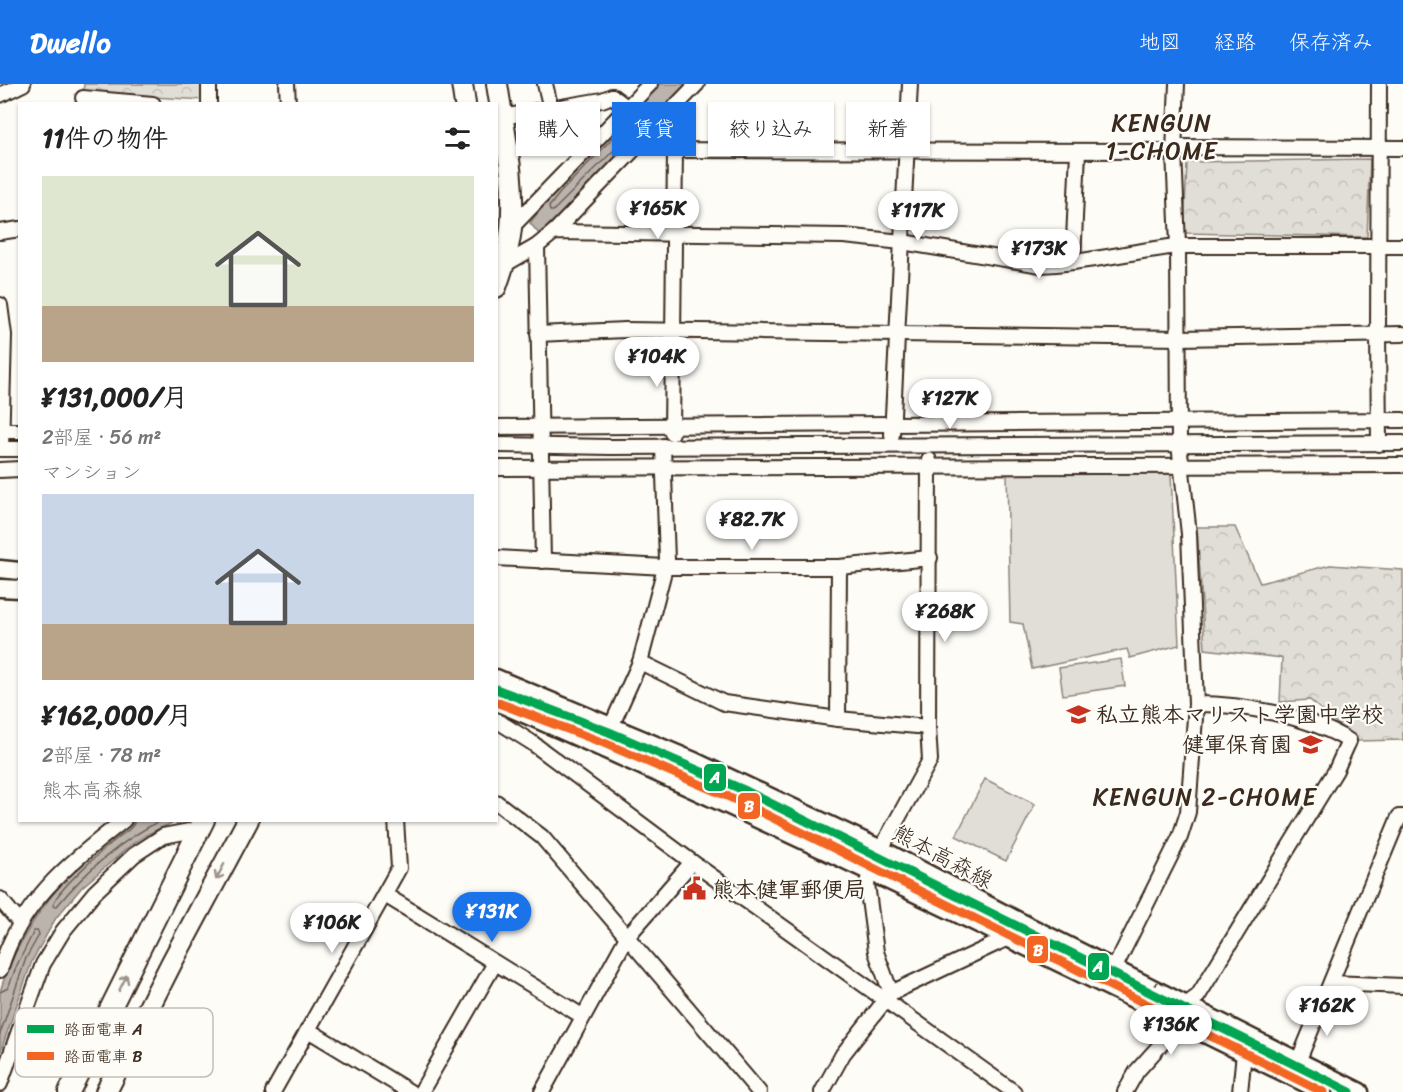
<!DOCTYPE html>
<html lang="ja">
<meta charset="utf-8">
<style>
body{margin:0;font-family:Sriracha,"Klee One",sans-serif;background:#f2f2f2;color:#222;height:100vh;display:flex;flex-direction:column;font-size:22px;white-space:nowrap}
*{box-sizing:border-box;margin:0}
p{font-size:20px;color:#767676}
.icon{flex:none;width:33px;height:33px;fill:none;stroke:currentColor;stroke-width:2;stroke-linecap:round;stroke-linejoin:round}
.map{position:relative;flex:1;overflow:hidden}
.details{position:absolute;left:18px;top:18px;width:480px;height:720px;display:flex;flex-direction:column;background:#fff;border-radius:0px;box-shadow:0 2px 4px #0004}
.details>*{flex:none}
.banner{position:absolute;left:516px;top:18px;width:570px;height:54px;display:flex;gap:12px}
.price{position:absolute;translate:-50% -51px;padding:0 14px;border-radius:21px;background:#fff;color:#222;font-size:20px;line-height:39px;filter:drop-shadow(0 2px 3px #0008)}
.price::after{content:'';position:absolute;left:50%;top:36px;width:18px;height:14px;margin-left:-9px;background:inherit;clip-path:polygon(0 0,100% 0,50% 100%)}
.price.on{background:#1a73e8;color:#fff}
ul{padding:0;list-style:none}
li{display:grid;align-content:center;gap:12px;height:318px;padding:0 24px}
li span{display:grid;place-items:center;height:186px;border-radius:0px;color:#555}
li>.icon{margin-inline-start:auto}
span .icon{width:108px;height:108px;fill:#fffc;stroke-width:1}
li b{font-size:26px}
h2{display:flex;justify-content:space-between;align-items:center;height:72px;padding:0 24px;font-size:26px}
.chip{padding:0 21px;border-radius:0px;background:#fff;box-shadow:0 2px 4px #0004;font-size:21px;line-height:54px}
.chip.on{background:#1a73e8;color:#fff}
header{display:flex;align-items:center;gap:36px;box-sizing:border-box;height:84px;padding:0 30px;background:#1a73e8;color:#fff}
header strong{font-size:28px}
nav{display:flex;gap:33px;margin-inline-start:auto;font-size:21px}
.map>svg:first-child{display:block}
.grass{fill:#e1ded7;stroke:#8e847a;stroke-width:1.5}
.park{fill:url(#park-crowns);stroke:#8e847a;stroke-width:1.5}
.water{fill:#bbb4ad;stroke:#887d74;stroke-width:1.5}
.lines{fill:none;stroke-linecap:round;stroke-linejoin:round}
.shore{stroke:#6e6157;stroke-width:1.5}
.minor-casing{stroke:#3b2a1e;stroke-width:18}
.major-casing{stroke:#3b2a1e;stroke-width:21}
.highway-casing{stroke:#3b2a1e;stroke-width:24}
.minor{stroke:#fdfcf7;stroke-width:14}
.major{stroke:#fdfcf7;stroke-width:16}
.highway{stroke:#fdfcf7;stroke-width:20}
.path-bridge{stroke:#3b2a1e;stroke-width:2;stroke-dasharray:4.5 4.5;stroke-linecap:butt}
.tram-1-casing{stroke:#fdfcf7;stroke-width:14}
.tram-2-casing{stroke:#fdfcf7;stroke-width:14}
.tram-1{stroke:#00a651;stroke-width:9}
.tram-2{stroke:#f26522;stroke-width:9}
.oneway{stroke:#9c938a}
.labels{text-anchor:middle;stroke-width:4.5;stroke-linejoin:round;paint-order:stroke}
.poi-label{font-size:22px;font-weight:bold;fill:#3b2a1e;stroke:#fdfcf7;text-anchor:start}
.street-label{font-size:22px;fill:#3b2a1e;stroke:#fdfcf7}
.neighbourhood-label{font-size:24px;letter-spacing:1.5px;fill:#3b2a1e;stroke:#fdfcf7}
.key{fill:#fdfcf7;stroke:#c3bdb6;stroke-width:1.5}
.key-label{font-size:16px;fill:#3b2a1e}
.line-badge{stroke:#fdfcf7;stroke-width:2}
.badge-label{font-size:16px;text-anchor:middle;font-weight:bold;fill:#fff}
</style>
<header>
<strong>Dwello</strong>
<nav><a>地図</a><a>経路</a><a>保存済み</a></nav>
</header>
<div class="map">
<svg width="1403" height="1008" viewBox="0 0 1403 1008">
<defs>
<pattern id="park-crowns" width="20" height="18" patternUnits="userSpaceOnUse" patternTransform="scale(1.5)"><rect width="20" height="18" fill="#e1ded7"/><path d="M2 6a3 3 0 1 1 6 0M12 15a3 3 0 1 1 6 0" fill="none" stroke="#c2bfb8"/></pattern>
</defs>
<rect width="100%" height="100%" fill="#fdfcf7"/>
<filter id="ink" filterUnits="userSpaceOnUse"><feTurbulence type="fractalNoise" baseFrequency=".0167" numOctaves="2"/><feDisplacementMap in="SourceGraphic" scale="12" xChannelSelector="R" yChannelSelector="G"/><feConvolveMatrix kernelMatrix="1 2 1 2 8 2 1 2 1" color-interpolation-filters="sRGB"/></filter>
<g filter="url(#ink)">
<g class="grass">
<polygon points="1007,387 1171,390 1179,561 1130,574 1127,565 1032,585 1023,540 1010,538"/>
<polygon points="1121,575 1125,602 1063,611 1059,584"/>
<polygon points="985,695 1035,720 1006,777 956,752"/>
</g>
<g class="park">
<polygon points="84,0 205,0 205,16 83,9"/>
<polygon points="1370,75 1367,153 1184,149 1187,78"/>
<polygon points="1197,443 1235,443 1260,499 1330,481 1403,486 1403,656 1357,657 1310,616 1280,618 1282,574 1205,565"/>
</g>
<g class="water">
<polygon points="656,0 687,0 570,121 539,150 530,139 555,106"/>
<path d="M132,737h44l-30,14 -15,10 -49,42 -26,31 -24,43 -32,92c0,-19 0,-42 0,-60 2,-13 10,-27 15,-39 27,-55 67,-98 117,-133z"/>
</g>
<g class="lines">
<g class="shore">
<polyline points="629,37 559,110 549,123 550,127 553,127 636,44"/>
<path d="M135,736c-2,9 -10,12 -16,17 -13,10 -66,56 -66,69h4c28,-34 65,-67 105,-86"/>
<polyline points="0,908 8,904 17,881 34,847 38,847 39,851 26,874 0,950"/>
</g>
<defs>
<g id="minor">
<polyline points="287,0 288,20"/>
<polyline points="545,0 551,25"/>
<polyline points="1379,0 1378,249 1379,360"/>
<polyline points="0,11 23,0"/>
<polyline points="612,12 628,24 652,48 675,66 1174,67"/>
<polyline points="83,14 153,20"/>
<polyline points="209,20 209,0"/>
<polyline points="502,33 602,16 612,12"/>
<polyline points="1174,63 1403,64"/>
<polyline points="511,144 650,0"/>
<polyline points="0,148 20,145"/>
<polyline points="554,148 697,0"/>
<polyline points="537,162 543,477"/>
<polyline points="1073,178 1078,67"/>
<path d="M504,181l33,-19 17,-14 290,4 58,6 139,23c46,-2 91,-14 137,-19h225"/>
<polyline points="0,221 4,251 1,365"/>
<polyline points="538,250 625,246 1179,254 1403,250"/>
<polyline points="496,343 1403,336"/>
<polyline points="0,347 20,347"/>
<polyline points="672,349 675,66"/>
<polyline points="892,351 910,0"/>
<polyline points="496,361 610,363 1403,359"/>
<polyline points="0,365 20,365"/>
<polyline points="496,384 1403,381"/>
<polyline points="0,386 20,385"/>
<polyline points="496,474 665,483 839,483 930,474"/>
<polyline points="640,578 724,619 838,635 928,643"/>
<polyline points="838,635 839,483"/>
<polyline points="496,636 531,658 692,778 1014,1008"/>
<polyline points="602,663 640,578 667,476 663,362"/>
<polyline points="496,718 542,753 759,1008"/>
<polyline points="385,811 582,932"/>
<polyline points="0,815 20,839"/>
<path d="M0,886c21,-70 69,-106 124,-150"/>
<polyline points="1332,899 1403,902"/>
<polyline points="1106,901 1180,753 1188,728 1196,620 1189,450 1179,360 1178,162 1174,67 1177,0"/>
<polyline points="891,909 876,868 867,800 870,787 881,765 930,676 928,643 929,376"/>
<polyline points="308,946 410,1008"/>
<polyline points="1295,985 1399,733 1403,733"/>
<polyline points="0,1000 43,880 63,847 95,808 134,771 163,752 200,745"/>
<polyline points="273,1008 399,784 396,736"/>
<polyline points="421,1008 495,879"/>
<polyline points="542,1008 627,853 692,778"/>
<polyline points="822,1008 843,970 891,909 1008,854"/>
<path d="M1125,1008l12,-21 35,-39 15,-28 11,-8 138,-226 13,-29c-39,-25 -107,-37 -153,-37"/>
<polyline points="1240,1008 1244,969"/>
</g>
<g id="major">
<polyline points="0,485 20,487"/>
<polyline points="0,504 20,505"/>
<polyline points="496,594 694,677 881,765 1017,836 1360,1008"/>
<path d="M496,618c280,120 553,256 827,390"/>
</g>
<g id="highway">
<polyline points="462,0 465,20"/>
<path d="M496,203c7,-19 13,-39 15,-59 5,-48 -7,-97 -14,-144"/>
<polyline points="69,1008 204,736"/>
<polyline points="106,1008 172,878 248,736"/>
</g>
</defs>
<use href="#minor" class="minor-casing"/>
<use href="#major" class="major-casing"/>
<use href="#highway" class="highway-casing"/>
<use href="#minor" class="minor"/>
<use href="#major" class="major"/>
<use href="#highway" class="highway"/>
<polyline class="path-bridge" points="1144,926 1157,898"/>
<defs>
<polyline id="tram-1" points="496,605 609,648 746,707 1350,1008"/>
<polyline id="tram-2" points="496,618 604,659 741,718 1323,1008"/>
</defs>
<use href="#tram-1" class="tram-1-casing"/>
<use href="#tram-2" class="tram-2-casing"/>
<use href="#tram-1" class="tram-1"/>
<use href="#tram-2" class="tram-2"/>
</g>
<defs><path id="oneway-shaft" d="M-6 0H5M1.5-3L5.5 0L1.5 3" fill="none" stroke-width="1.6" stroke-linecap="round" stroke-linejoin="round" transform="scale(1.5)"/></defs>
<g class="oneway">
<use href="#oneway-shaft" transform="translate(220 788) rotate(118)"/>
<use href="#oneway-shaft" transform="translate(123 899) rotate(-63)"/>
</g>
</g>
<defs>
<symbol id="school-bare" viewBox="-9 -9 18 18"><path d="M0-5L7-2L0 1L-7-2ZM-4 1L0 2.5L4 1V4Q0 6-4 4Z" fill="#c8321e" stroke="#fdfcf7" stroke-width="2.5" paint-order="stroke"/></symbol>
<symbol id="civic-bare" viewBox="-9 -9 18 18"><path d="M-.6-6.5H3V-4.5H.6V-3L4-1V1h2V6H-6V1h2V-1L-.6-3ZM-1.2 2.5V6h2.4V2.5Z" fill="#c8321e" stroke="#fdfcf7" stroke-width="2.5" paint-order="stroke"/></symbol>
</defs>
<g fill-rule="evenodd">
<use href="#school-bare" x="1062" y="614" width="33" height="33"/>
<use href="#school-bare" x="1294" y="644" width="33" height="33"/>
<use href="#civic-bare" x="678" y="788" width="33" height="33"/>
</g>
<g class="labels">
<g class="poi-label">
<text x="1096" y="638">私立熊本マリスト学園中学校</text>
<text x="1292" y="668" text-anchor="end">健軍保育園</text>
<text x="712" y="813">熊本健軍郵便局</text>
</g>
<g class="street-label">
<text transform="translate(943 772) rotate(28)" y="8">熊本高森線</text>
</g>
<g class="neighbourhood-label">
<text x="1162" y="47">KENGUN<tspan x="1162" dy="28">1-CHOME</tspan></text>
<text x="1205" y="721">KENGUN 2-CHOME</text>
</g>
</g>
<rect x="15" y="924" width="198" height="69" rx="9" class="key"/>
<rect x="27" y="941" width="27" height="8" fill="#00a651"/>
<rect x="27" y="968" width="27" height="8" fill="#f26522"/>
<g class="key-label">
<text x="64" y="951">路面電車 A</text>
<text x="64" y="978">路面電車 B</text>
</g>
<g class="line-badge">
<rect x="703" y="679" width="24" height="29" rx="6" fill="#00a651"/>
<rect x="737" y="708" width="24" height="28" rx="6" fill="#f26522"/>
<rect x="1026" y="851" width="23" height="29" rx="6" fill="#f26522"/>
<rect x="1087" y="868" width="23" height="29" rx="6" fill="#00a651"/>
</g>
<g class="badge-label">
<text x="715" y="699">A</text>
<text x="749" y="728">B</text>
<text x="1038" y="872">B</text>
<text x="1098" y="888">A</text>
</g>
</svg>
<b class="price" style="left:658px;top:156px">¥165K</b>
<b class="price" style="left:918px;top:158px">¥117K</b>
<b class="price" style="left:1039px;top:196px">¥173K</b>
<b class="price" style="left:657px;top:304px">¥104K</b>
<b class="price" style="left:950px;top:346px">¥127K</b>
<b class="price" style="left:752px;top:467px">¥82.7K</b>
<b class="price" style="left:945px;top:559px">¥268K</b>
<b class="price on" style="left:492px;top:859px">¥131K</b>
<b class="price" style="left:332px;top:870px">¥106K</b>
<b class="price" style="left:1327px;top:953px">¥162K</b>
<b class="price" style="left:1171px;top:972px">¥136K</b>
<div class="banner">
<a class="chip">購入</a>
<a class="chip on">賃貸</a>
<a class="chip">絞り込み</a>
<a class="chip">新着</a>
</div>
<section class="details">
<h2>11件の物件<svg class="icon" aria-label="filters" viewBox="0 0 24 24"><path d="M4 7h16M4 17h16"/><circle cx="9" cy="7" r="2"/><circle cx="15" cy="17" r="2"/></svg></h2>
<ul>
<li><span style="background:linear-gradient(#dfe7d0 70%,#b9a48a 0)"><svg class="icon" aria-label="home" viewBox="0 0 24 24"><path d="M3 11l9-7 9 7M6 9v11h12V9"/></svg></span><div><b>¥131,000/月</b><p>2部屋 · 56 m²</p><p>マンション</p></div></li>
<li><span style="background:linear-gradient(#c9d6e8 70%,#b9a48a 0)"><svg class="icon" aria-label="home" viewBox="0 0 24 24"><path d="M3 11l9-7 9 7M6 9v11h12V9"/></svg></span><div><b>¥162,000/月</b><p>2部屋 · 78 m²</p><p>熊本高森線</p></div></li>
</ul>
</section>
</div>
